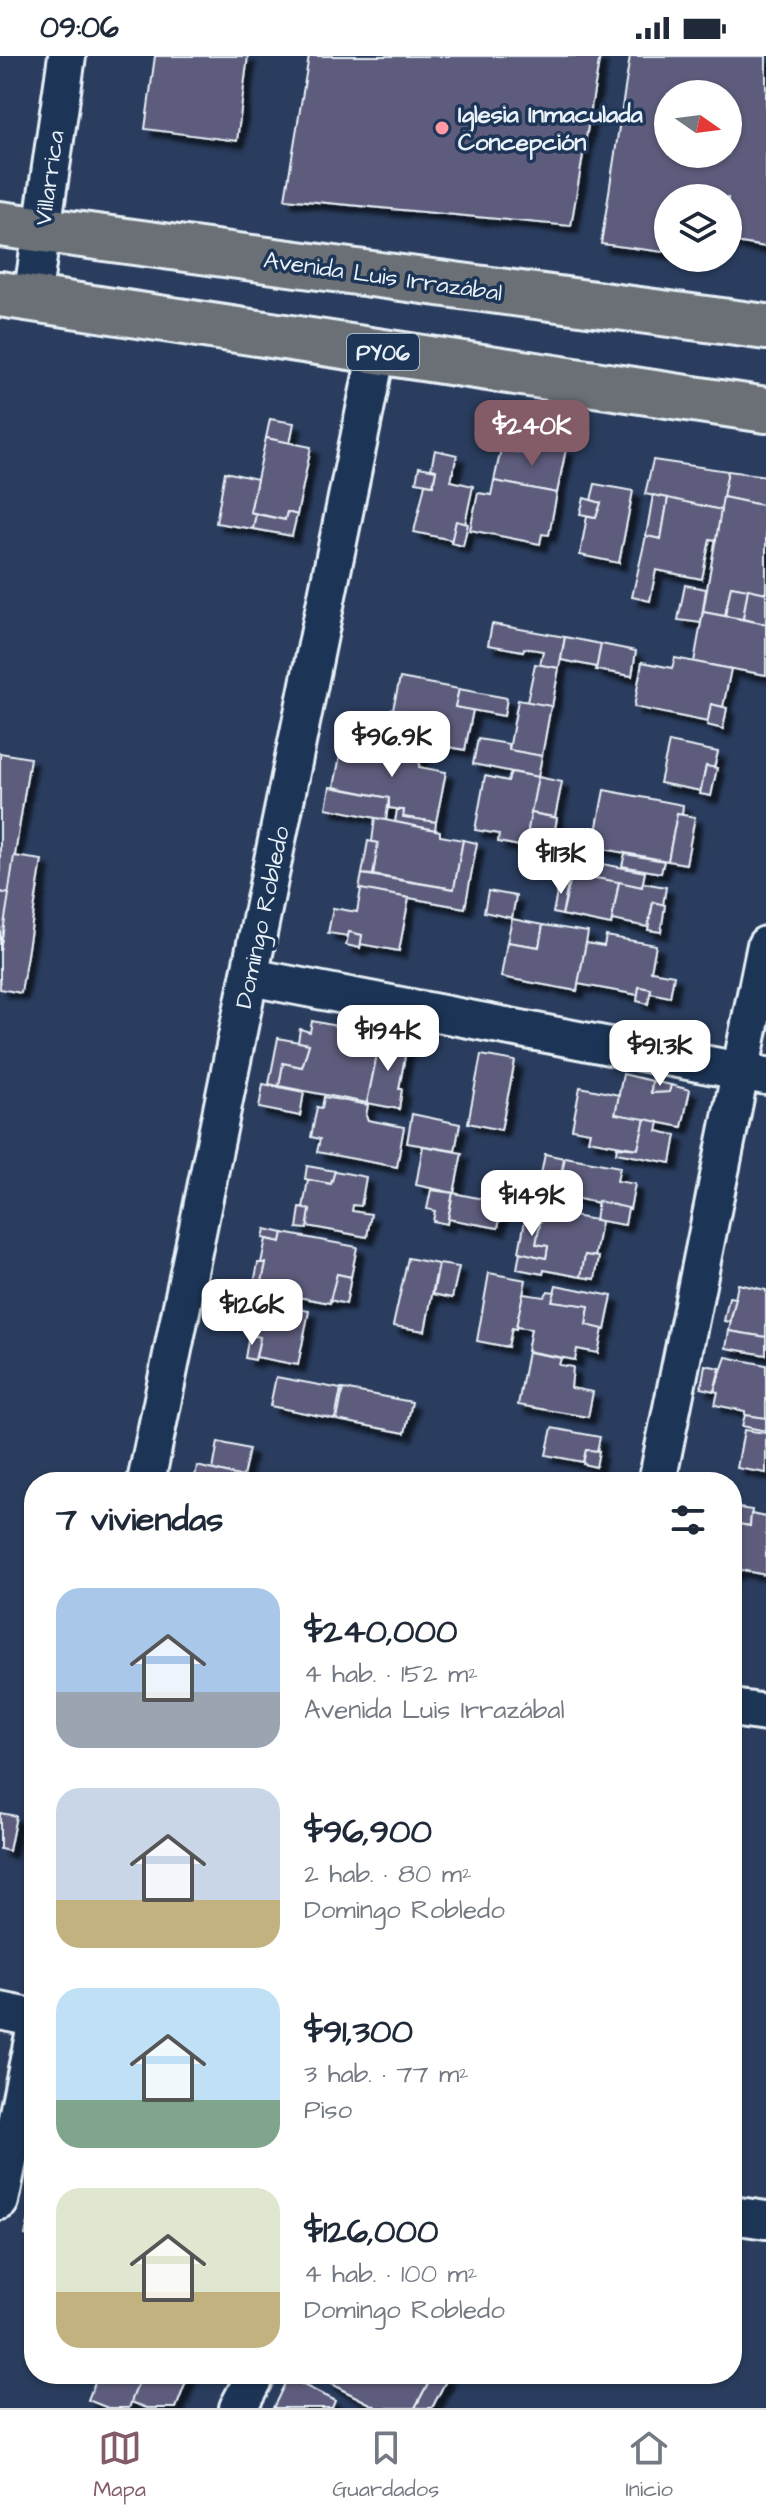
<!DOCTYPE html>
<html lang="es">
<meta charset="utf-8">
<style>
body{margin:0;font-family:"Architects Daughter",sans-serif;background:#f6f6f7;color:#1f2937;height:100vh;display:flex;flex-direction:column;font-size:30px;white-space:nowrap}
*{box-sizing:border-box;margin:0}
p{font-size:26px;color:#747a83}
.icon{flex:none;width:44px;height:44px;fill:none;stroke:currentColor;stroke-width:2;stroke-linecap:round;stroke-linejoin:round}
.map{position:relative;flex:1;overflow:hidden}
.details{position:absolute;left:24px;top:1416px;width:718px;height:912px;display:flex;flex-direction:column;background:#fff;border-radius:32px;box-shadow:0 2px 6px #0004}
.details>*{flex:none}
.needle{width:52px;rotate:104deg}
.tools{position:absolute;left:654px;top:24px;display:grid;gap:16px}
.tools a{display:grid;place-items:center;width:88px;height:88px;border-radius:50%;background:#fff;box-shadow:0 2px 6px #0004;font-size:40px}
.price{position:absolute;translate:-50% -68px;padding:0 18px;border-radius:16px;background:#fff;color:#222;font-size:26px;line-height:52px;filter:drop-shadow(0 2px 4px #0008)}
.price::after{content:'';position:absolute;left:50%;top:48px;width:24px;height:18px;margin-left:-12px;background:inherit;clip-path:polygon(0 0,100% 0,50% 100%)}
.price.current{background:#845c67;color:#fff}
ul{padding:0;list-style:none}
li{display:flex;align-items:center;gap:24px;height:200px;padding:0 32px}
li span{display:grid;place-items:center;flex:none;width:224px;height:160px;border-radius:24px;color:#555}
li>.icon{margin-inline-start:auto}
span .icon{width:96px;height:96px;fill:#fffc;stroke-width:1}
li b{font-size:34px}
h2{display:flex;justify-content:space-between;align-items:center;height:96px;padding:0 32px;font-size:34px}
.status{display:flex;justify-content:space-between;align-items:center;height:56px;padding:0 40px;background:#fff;direction:ltr}
.status svg{height:22px;fill:currentColor}
.dock{display:flex;justify-content:space-around;align-items:center;height:112px;border-top:2px solid #e0e1e3;background:#fff;font-size:22px;color:#747a83}
.dock a{display:grid;justify-items:center;gap:4px}
.dock .current{color:#845c67}
.map>svg:first-child{display:block}
.building{fill:#5d5c7c;stroke:#e8f1f8;stroke-width:2;fill-rule:evenodd;filter:url(#shadow)}
.lines{fill:none;stroke-linecap:round;stroke-linejoin:round}
.minor-casing{stroke:#e8f1f8;stroke-width:42}
.trunk-casing{stroke:#e8f1f8;stroke-width:50}
.minor{stroke:#1d3557;stroke-width:36}
.trunk{stroke:#6b7074;stroke-width:44}
.poi-dot{fill:#ff9aa2;stroke:#1d3557;stroke-width:3}
.labels{text-anchor:middle;stroke-width:7;stroke-linejoin:round;paint-order:stroke}
.shield{fill:#1d3557;stroke:#abb9c8;stroke-width:2}
.shield-label{font-size:22px;font-weight:bold;fill:#e8f1f8}
.poi-label{font-size:24px;font-weight:bold;fill:#e8f1f8;stroke:#1d3557;text-anchor:start}
.street-label{font-size:24px;fill:#e8f1f8;stroke:#1d3557}
</style>
<div class="status"><b>09:06</b><svg viewBox="0 0 49 12"><path d="M0 12V9h3v3zM5 12V6h3v6zM10 12V3h3v9zM15 12V0h3v12zM26 1h20v11H26zM47 4h2v5h-2z"/></svg></div>
<div class="map">
<svg width="766" height="2352" viewBox="0 0 766 2352">
<defs>
<filter id="shadow"><feDropShadow dx="7" dy="7" stdDeviation="2" flood-color="#0009"/></filter>
</defs>
<rect width="100%" height="100%" fill="#2a3d5e"/>
<filter id="ink" filterUnits="userSpaceOnUse"><feTurbulence type="fractalNoise" baseFrequency=".0125" numOctaves="2"/><feDisplacementMap in="SourceGraphic" scale="16" xChannelSelector="R" yChannelSelector="G"/><feConvolveMatrix kernelMatrix="1 2 1 2 8 2 1 2 1" color-interpolation-filters="sRGB"/></filter>
<g filter="url(#ink)">
<g class="building">
<polygon points="155,0 248,0 237,85 145,73"/>
<polygon points="309,0 600,0 571,170 285,143"/>
<path d="M630,0h136v191l-38,-6v-43h-60v33h-3l-2,21 -62,-8zM668,38h60v60h-60z"/>
<polygon points="270,363 294,367 290,387 266,382"/>
<polygon points="266,382 311,391 297,459 287,456 285,464 250,456"/>
<polygon points="503,384 530,387 528,398 501,393"/>
<polygon points="530,387 566,393 557,437 494,425 501,393 528,398"/>
<polygon points="435,394 457,399 451,425 473,430 465,468 456,465 452,484 414,476 425,428 433,429 436,414 431,413"/>
<polygon points="653,404 728,415 721,454 645,438"/>
<polygon points="419,411 436,414 433,429 416,426"/>
<polygon points="728,415 766,420 766,450 723,441"/>
<polygon points="225,416 257,423 250,456 256,458 253,473 216,467"/>
<polygon points="494,425 557,437 549,479 542,478 540,488 470,474 478,437 491,439"/>
<polygon points="595,428 633,435 619,507 580,499 587,460 596,461 601,447 591,444"/>
<polygon points="653,439 668,442 661,483 646,480"/>
<polygon points="723,441 766,450 766,537 731,530 725,560 703,556"/>
<polygon points="584,442 601,447 596,461 580,458"/>
<polygon points="668,442 721,454 716,484 710,483 702,523 656,514 650,545 632,541 646,480 661,483"/>
<polygon points="287,456 297,459 292,480 253,473 256,458 285,464"/>
<polygon points="456,465 468,468 463,490 451,487"/>
<polygon points="685,529 706,533 701,567 678,564"/>
<polygon points="731,530 748,533 743,563 725,560"/>
<polygon points="748,533 766,537 766,568 743,563"/>
<polygon points="703,556 766,568 766,619 694,606"/>
<polygon points="492,568 565,581 559,612 540,609 543,595 524,592 523,595 488,589"/>
<polygon points="565,581 601,588 597,611 561,604"/>
<polygon points="601,588 636,595 632,620 596,614"/>
<polygon points="675,602 731,613 723,651 711,648 708,666 634,651 642,606 672,612"/>
<polygon points="535,608 559,612 552,651 527,646"/>
<polygon points="400,622 459,633 455,651 473,654 465,694 400,682 405,656 393,653"/>
<polygon points="459,633 507,642 504,660 455,651"/>
<polygon points="518,644 551,650 542,700 509,694"/>
<polygon points="711,648 727,652 723,673 707,669"/>
<polygon points="391,653 405,656 399,684 385,681"/>
<polygon points="478,683 509,688 509,694 542,700 538,721 473,708"/>
<polygon points="343,684 421,698 419,711 446,716 436,766 403,761 404,754 389,752 389,742 334,731"/>
<polygon points="669,686 718,696 714,712 706,710 701,735 660,727"/>
<polygon points="0,697 30,702 9,838 0,836"/>
<polygon points="706,710 717,712 711,740 700,738"/>
<polygon points="511,716 538,721 525,791 498,786 499,778 475,774 485,720 508,725"/>
<polygon points="538,721 562,726 555,761 531,757"/>
<polygon points="330,731 389,742 386,764 326,752"/>
<polygon points="604,734 683,749 682,759 677,758 668,805 593,791"/>
<polygon points="397,754 404,754 403,761 436,766 435,774 395,766"/>
<polygon points="531,757 557,762 551,796 525,791"/>
<polygon points="677,758 695,761 686,808 668,805"/>
<polygon points="375,762 440,775 440,780 463,784 454,833 373,819 378,787 372,786"/>
<polygon points="463,784 477,787 465,852 359,833 362,818 454,833"/>
<polygon points="368,785 378,787 373,819 362,818"/>
<polygon points="625,798 664,805 661,817 622,810"/>
<polygon points="14,800 42,804 21,937 0,933 0,894"/>
<polygon points="576,803 645,816 642,831 572,818"/>
<polygon points="572,818 619,826 611,869 562,859"/>
<polygon points="560,821 569,823 562,859 553,857"/>
<polygon points="619,826 642,831 643,827 666,831 663,849 653,846 648,871 612,864"/>
<polygon points="361,833 409,842 399,895 360,888 362,879 349,876 348,880 328,877 333,852 357,856"/>
<polygon points="488,835 516,840 512,862 484,856"/>
<polygon points="0,836 9,838 0,894"/>
<polygon points="653,846 665,849 661,876 648,874"/>
<polygon points="512,863 543,869 539,891 507,886"/>
<polygon points="543,869 588,876 577,935 501,921 507,886 539,891"/>
<polygon points="349,876 362,879 360,892 346,889"/>
<polygon points="606,880 656,889 651,915 674,919 670,941 650,937 651,933 639,931 638,939 578,928 586,887 604,890"/>
<polygon points="639,931 651,933 648,948 637,945"/>
<polygon points="312,965 381,979 367,1047 279,1030 283,1007 302,1011 309,988 298,986 300,973 310,976"/>
<polygon points="381,979 408,984 399,1033 402,1033 399,1053 367,1047"/>
<polygon points="278,982 309,988 302,1011 283,1007 279,1030 269,1028"/>
<polygon points="481,999 515,1005 501,1074 468,1067"/>
<polygon points="623,1018 652,1025 651,1037 669,1036 671,1029 690,1034 682,1071 615,1058"/>
<polygon points="652,1025 671,1029 669,1036 651,1037"/>
<polygon points="263,1028 304,1036 300,1060 259,1052"/>
<polygon points="580,1031 619,1039 615,1058 645,1063 638,1093 588,1084 590,1076 572,1073"/>
<polygon points="324,1041 368,1049 366,1060 368,1064 404,1071 397,1111 317,1096 320,1083 311,1081 317,1051 322,1052"/>
<polygon points="412,1058 460,1068 455,1095 407,1087"/>
<polygon points="645,1063 659,1066 657,1075 676,1079 671,1107 616,1097 617,1091 638,1093"/>
<polygon points="423,1090 462,1097 454,1137 416,1129"/>
<polygon points="545,1098 564,1102 558,1137 538,1134"/>
<polygon points="565,1101 620,1111 617,1125 635,1128 630,1153 558,1139"/>
<polygon points="307,1110 335,1115 331,1128 305,1123"/>
<polygon points="335,1115 366,1121 361,1150 353,1149 352,1155 371,1158 367,1181 307,1170 310,1154 303,1152 308,1124 331,1128"/>
<polygon points="431,1134 453,1137 447,1168 433,1165 435,1155 427,1153"/>
<polygon points="453,1137 503,1147 498,1172 448,1163"/>
<polygon points="598,1145 628,1152 625,1169 595,1164"/>
<polygon points="300,1152 310,1154 307,1173 297,1172"/>
<polygon points="552,1156 601,1165 595,1201 585,1199 581,1221 544,1214 543,1218 517,1213 520,1196 546,1202 548,1190 536,1188 541,1162 551,1164"/>
<polygon points="526,1159 541,1162 536,1188 548,1190 546,1202 519,1196"/>
<polygon points="265,1173 283,1177 281,1186 263,1182"/>
<polygon points="283,1177 357,1191 351,1221 337,1218 330,1247 287,1239 287,1234 261,1229 266,1207 261,1207 266,1183 281,1186"/>
<polygon points="585,1199 599,1201 595,1223 581,1221"/>
<polygon points="408,1202 438,1208 425,1275 393,1270"/>
<polygon points="258,1207 266,1207 261,1229 287,1234 285,1249 251,1243"/>
<polygon points="439,1208 459,1211 452,1242 433,1238"/>
<polygon points="489,1217 526,1224 516,1273 512,1272 508,1291 477,1285"/>
<polygon points="337,1218 351,1221 346,1248 330,1244"/>
<polygon points="738,1228 766,1234 766,1281 729,1275"/>
<polygon points="556,1229 612,1240 605,1274 586,1269 589,1250 552,1245"/>
<polygon points="548,1235 555,1236 552,1245 589,1250 586,1269 603,1273 598,1297 577,1293 575,1304 527,1295 531,1273 516,1271 523,1238 544,1241"/>
<polygon points="729,1241 736,1242 730,1266 724,1265"/>
<polygon points="258,1245 309,1255 298,1309 256,1301 260,1281 252,1279"/>
<polygon points="729,1275 766,1281 766,1299 726,1292"/>
<polygon points="249,1279 260,1281 255,1304 245,1302"/>
<polygon points="528,1296 561,1302 559,1309 573,1311 571,1332 593,1336 588,1361 518,1349"/>
<polygon points="726,1301 766,1309 766,1362 745,1359 745,1355 715,1349 718,1336 714,1335"/>
<polygon points="705,1309 720,1312 714,1335 701,1332"/>
<polygon points="276,1321 341,1333 335,1363 270,1350"/>
<polygon points="343,1333 412,1346 405,1377 337,1364"/>
<polygon points="745,1359 766,1362 766,1375 742,1370"/>
<polygon points="552,1372 600,1381 597,1395 586,1394 583,1406 546,1399"/>
<polygon points="744,1374 766,1377 766,1417 737,1412"/>
<polygon points="218,1386 249,1393 243,1421 213,1414"/>
<polygon points="586,1394 599,1395 596,1411 583,1408"/>
<polygon points="197,1410 238,1420 237,1426 194,1426"/>
<polygon points="732,1451 752,1454 750,1470 732,1467"/>
<polygon points="751,1458 766,1461 766,1519 735,1513 735,1517 732,1517 732,1467 750,1470"/>
<polygon points="0,1757 16,1760 9,1795 0,1793"/>
<polygon points="34,2141 34,2182 25,2179"/>
<polygon points="98,2318 142,2318 129,2352 108,2352 88,2344"/>
<polygon points="142,2318 189,2318 176,2352 147,2352 131,2346"/>
<polygon points="332,2318 433,2318 415,2352 378,2352 327,2326"/>
<polygon points="433,2318 448,2321 432,2352 415,2352"/>
<polygon points="288,2321 335,2345 332,2352 273,2352"/>
</g>
<g class="lines">
<defs>
<g id="minor">
<polyline points="32,243 67,0"/>
<polyline points="250,921 766,1020"/>
<polyline points="146,1426 377,295"/>
<polyline points="657,1426 766,889"/>
<polyline points="732,1652 766,1657"/>
<polyline points="0,1955 34,1962"/>
<polyline points="0,2145 34,1979"/>
<polyline points="732,2159 766,2164"/>
<polyline points="238,2352 256,2318"/>
</g>
<g id="trunk">
<polyline points="0,168 766,271"/>
<polyline points="0,238 766,354"/>
</g>
</defs>
<use href="#minor" class="minor-casing"/>
<use href="#trunk" class="trunk-casing"/>
<use href="#minor" class="minor"/>
<use href="#trunk" class="trunk"/>
</g>
</g>
<circle class="poi-dot" cx="442" cy="72" r="8"/>
<g class="labels">
<rect class="shield" x="347" y="278" width="72" height="36" rx="6"/>
<g class="shield-label">
<text x="383" y="304">PY06</text>
</g>
<g class="poi-label">
<text x="458" y="66">Iglesia Inmaculada<tspan x="458" dy="28">Concepción</tspan></text>
</g>
<g class="street-label">
<text transform="translate(49 122) rotate(-82)" y="8">Villarrica</text>
<text transform="translate(383 220) rotate(8)" y="8">Avenida Luis Irrazábal</text>
<text transform="translate(262 861) rotate(-78)" y="8">Domingo Robledo</text>
</g>
</g>
</svg>
<div class="tools">
<a><svg class="needle" viewBox="-14 -14 28 28"><path d="M0-13l5 13h-10z" fill="#e53935"/><path d="M0 13l5-13h-10z" fill="#747a83"/></svg></a>
<a><svg class="icon" aria-label="layers" viewBox="0 0 24 24"><path d="M12 4l9 5-9 5-9-5zM3 14l9 5 9-5"/></svg></a>
</div>
<b class="price current" style="left:532px;top:412px">$240K</b>
<b class="price" style="left:392px;top:723px">$96.9K</b>
<b class="price" style="left:561px;top:840px">$113K</b>
<b class="price" style="left:388px;top:1017px">$194K</b>
<b class="price" style="left:660px;top:1032px">$91.3K</b>
<b class="price" style="left:532px;top:1182px">$149K</b>
<b class="price" style="left:252px;top:1291px">$126K</b>
<section class="details">
<h2>7 viviendas<svg class="icon" aria-label="filters" viewBox="0 0 24 24"><path d="M4 7h16M4 17h16"/><circle cx="9" cy="7" r="2"/><circle cx="15" cy="17" r="2"/></svg></h2>
<ul>
<li><span style="background:linear-gradient(#a9c7e8 65%,#9aa5b1 0)"><svg class="icon" aria-label="home" viewBox="0 0 24 24"><path d="M3 11l9-7 9 7M6 9v11h12V9"/></svg></span><div><b>$240,000</b><p>4 hab. · 152 m²</p><p>Avenida Luis Irrazábal</p></div></li>
<li><span style="background:linear-gradient(#c9d6e8 70%,#c2b280 0)"><svg class="icon" aria-label="home" viewBox="0 0 24 24"><path d="M3 11l9-7 9 7M6 9v11h12V9"/></svg></span><div><b>$96,900</b><p>2 hab. · 80 m²</p><p>Domingo Robledo</p></div></li>
<li><span style="background:linear-gradient(#bfe0f5 70%,#7fa58c 0)"><svg class="icon" aria-label="home" viewBox="0 0 24 24"><path d="M3 11l9-7 9 7M6 9v11h12V9"/></svg></span><div><b>$91,300</b><p>3 hab. · 77 m²</p><p>Piso</p></div></li>
<li><span style="background:linear-gradient(#dfe7d0 65%,#c2b280 0)"><svg class="icon" aria-label="home" viewBox="0 0 24 24"><path d="M3 11l9-7 9 7M6 9v11h12V9"/></svg></span><div><b>$126,000</b><p>4 hab. · 100 m²</p><p>Domingo Robledo</p></div></li>
</ul>
</section>
</div>
<nav class="dock">
<a class="current"><svg class="icon" aria-label="map" viewBox="0 0 24 24"><path d="M3 6l6-2 6 2 6-2v14l-6 2-6-2-6 2zM9 4v14M15 6v14"/></svg>Mapa</a>
<a><svg class="icon" aria-label="saved" viewBox="0 0 24 24"><path d="M7 4h10v16l-5-4-5 4z"/></svg>Guardados</a>
<a><svg class="icon" aria-label="home" viewBox="0 0 24 24"><path d="M3 11l9-7 9 7M6 9v11h12V9"/></svg>Inicio</a>
</nav>
